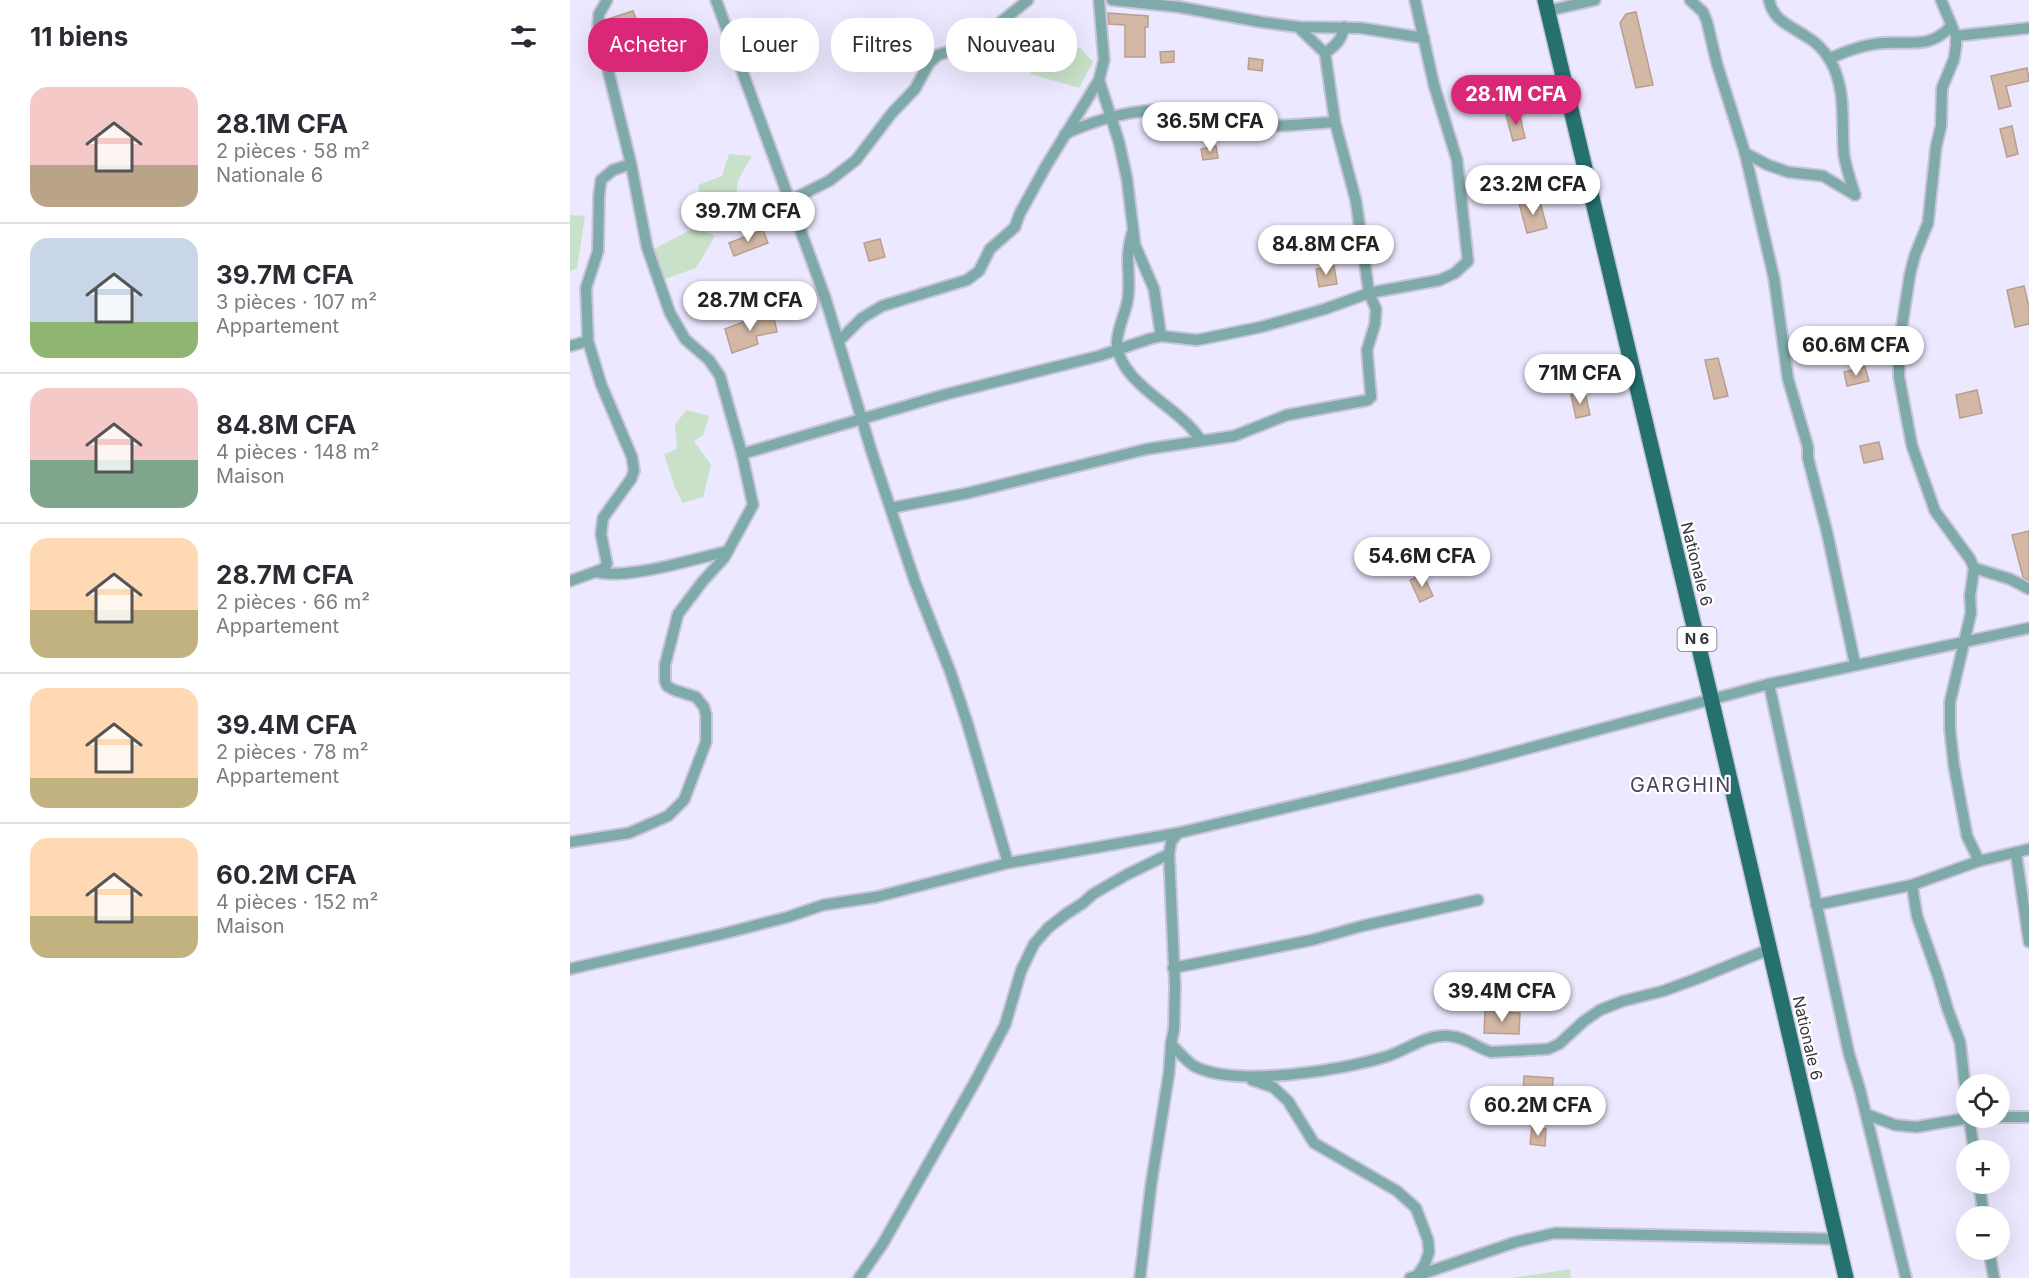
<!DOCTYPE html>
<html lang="fr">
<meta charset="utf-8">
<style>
body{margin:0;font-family:Inter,sans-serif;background:#f2f2f3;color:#2b2b33;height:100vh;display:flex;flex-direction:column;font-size:22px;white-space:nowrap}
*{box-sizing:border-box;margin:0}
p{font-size:20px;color:#7c7c81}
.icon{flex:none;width:33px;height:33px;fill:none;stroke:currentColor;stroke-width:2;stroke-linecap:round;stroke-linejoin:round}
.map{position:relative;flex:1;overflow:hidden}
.side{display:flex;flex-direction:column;background:#fff;width:570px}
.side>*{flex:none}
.top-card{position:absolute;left:18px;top:18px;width:570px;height:54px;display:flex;gap:12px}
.buttons{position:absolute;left:1386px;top:1074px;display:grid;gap:12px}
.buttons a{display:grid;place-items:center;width:54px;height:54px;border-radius:50%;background:#fff;box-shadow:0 6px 24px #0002;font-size:30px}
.price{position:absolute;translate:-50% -51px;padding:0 14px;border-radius:21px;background:#fff;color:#222;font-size:20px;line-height:39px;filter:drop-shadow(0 2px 3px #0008)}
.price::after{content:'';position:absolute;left:50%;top:36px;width:18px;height:14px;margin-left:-9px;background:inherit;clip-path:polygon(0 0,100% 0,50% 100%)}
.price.selected{background:#db2777;color:#fff}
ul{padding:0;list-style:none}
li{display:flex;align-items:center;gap:18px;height:150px;padding:0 30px}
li+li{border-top:2px solid #e1e1e2}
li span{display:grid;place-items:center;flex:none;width:168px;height:120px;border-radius:18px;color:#555}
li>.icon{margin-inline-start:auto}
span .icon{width:72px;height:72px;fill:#fffc;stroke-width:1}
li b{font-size:26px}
h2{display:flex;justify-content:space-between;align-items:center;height:72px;padding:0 30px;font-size:26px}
.chip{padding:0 21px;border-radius:24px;background:#fff;box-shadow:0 6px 24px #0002;font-size:21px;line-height:54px}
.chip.selected{background:#db2777;color:#fff}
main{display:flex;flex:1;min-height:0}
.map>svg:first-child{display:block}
.green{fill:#c8e1c8}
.building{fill:#d3b8a6;stroke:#b99e8d;stroke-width:1.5}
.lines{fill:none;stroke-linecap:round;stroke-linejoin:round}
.minor-casing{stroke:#c8c4d9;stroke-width:14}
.primary-casing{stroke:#c8c4d9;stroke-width:18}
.minor{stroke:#7eaba9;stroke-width:10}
.primary{stroke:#24716f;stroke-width:15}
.labels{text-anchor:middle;stroke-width:4.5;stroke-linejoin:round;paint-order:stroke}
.shield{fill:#fff;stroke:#727179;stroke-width:1.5}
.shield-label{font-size:15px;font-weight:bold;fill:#36343f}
.street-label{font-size:16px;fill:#36343f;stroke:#fff}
.quarter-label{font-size:20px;letter-spacing:1.5px;fill:#4a445c;stroke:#fff}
</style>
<main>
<section class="side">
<h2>11 biens<svg class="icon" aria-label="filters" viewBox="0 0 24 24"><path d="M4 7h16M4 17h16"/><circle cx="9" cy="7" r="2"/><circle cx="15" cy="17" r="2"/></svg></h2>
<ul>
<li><span style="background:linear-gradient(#f6c9c9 65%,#b9a48a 0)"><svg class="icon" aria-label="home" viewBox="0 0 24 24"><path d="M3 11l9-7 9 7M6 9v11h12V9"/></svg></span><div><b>28.1M CFA</b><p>2 pièces · 58 m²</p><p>Nationale 6</p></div></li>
<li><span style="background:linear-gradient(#c9d6e8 70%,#8fb573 0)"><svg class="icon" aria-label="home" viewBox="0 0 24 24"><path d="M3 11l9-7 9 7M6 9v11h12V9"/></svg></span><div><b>39.7M CFA</b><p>3 pièces · 107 m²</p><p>Appartement</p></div></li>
<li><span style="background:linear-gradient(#f6c9c9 60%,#7fa58c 0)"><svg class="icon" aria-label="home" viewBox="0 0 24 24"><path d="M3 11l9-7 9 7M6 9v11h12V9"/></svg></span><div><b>84.8M CFA</b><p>4 pièces · 148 m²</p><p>Maison</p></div></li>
<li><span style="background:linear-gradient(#ffd9b3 60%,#c2b280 0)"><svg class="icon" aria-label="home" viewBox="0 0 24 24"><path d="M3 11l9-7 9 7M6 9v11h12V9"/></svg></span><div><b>28.7M CFA</b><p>2 pièces · 66 m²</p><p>Appartement</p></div></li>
<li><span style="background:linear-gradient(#ffd9b3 75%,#c2b280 0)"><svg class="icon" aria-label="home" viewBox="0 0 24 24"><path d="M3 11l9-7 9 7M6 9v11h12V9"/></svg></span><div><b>39.4M CFA</b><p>2 pièces · 78 m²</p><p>Appartement</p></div></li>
<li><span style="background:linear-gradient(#ffd9b3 65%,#c2b280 0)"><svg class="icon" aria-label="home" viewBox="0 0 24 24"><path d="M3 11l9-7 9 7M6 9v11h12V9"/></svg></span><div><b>60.2M CFA</b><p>4 pièces · 152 m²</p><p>Maison</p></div></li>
</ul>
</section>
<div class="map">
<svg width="1459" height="1278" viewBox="0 0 1459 1278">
<rect width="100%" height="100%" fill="#ece8ff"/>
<g class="green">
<polygon points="497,41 511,49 523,62 509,88 461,74 461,54"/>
<polygon points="159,154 182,156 168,180 164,215 133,214 128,185 152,176"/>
<polygon points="0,215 15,216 7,268 0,271"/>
<polygon points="126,227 145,236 126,268 95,279 82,271 84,249"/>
<polygon points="116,410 139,416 133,435 124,441 141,465 133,497 113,503 105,488 94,454 107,449 105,425"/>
<polygon points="1000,1269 1001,1278 942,1278"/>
</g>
<g class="building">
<polygon points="63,11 68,24 42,31 38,19"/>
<polygon points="1066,12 1083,85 1066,88 1050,23 1056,14"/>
<polygon points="538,13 578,16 578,27 575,27 575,57 555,57 555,25 539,24"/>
<polygon points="604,51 604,62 591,63 590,52"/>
<polygon points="679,58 693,60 692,71 678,69"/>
<polygon points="1457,68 1459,81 1436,86 1441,106 1429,109 1421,76"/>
<polygon points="949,112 955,138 943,141 936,115"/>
<polygon points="1442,126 1448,154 1437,157 1430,129"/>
<polygon points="646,146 648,158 633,160 631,149"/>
<polygon points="969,198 977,228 957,233 949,203"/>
<polygon points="193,230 198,243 164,256 159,243"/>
<polygon points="310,239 315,257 299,261 294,243"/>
<polygon points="764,266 767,284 749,287 746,269"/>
<polygon points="1454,286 1459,307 1459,324 1445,327 1437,290"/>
<polygon points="203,313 207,332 186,336 188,344 162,353 155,329 186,317"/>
<polygon points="1148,358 1158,396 1144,399 1135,360"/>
<polygon points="1295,367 1299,381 1277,386 1274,372"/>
<polygon points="1407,390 1412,413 1390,418 1386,395"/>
<polygon points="1015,392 1020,415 1006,418 1001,395"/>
<polygon points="1309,442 1313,459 1294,463 1290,446"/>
<polygon points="1459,531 1459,581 1453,577 1442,535"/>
<polygon points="853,574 863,596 850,602 840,580"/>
<polygon points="915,1011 950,1013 949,1034 914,1033"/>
<polygon points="954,1076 983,1078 982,1094 953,1092"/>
<polygon points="962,1127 976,1129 975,1146 960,1144"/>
</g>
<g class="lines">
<defs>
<g id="minor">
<polyline points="146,0 255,297 302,453 345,582 380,671 397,722 438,863"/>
<polyline points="529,0 534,60 529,80 549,142 557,179 565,245 584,289 591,336"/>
<polyline points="542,0 609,7 691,22 729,27 791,28 854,38"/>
<polyline points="1120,0 1133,12 1137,22 1147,64 1175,153 1198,165 1218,172 1253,176 1285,195"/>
<path d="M1199,0c4,21 22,26 38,37 9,5 18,15 23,23 17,30 11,63 14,95 2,13 7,27 11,40"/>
<polyline points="1371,0 1386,36 1386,46 1384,59 1372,88 1371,126 1366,147 1358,223 1345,255 1340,274 1329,345 1329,377 1342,446 1365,511 1400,559 1404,568 1400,596 1401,613 1380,702 1380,730 1384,766 1397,836 1409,861 1342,885 1347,916 1368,976 1378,1010 1390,1042 1396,1094"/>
<polyline points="977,11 1025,0"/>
<polyline points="1386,36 1459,28"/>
<path d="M755,53c10,-7 17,-13 19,-26"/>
<path d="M1259,59c17,-8 36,-15 55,-16 28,-2 46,6 67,-17"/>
<path d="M495,134c43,-20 90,-29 138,-22 22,3 45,13 68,14 21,0 43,-3 64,-4"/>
<polyline points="1175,153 1204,278 1218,379 1238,447 1238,458 1257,532 1285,664"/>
<polyline points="219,201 259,181 286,160 322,113 345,89 359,63 368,55 405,43 458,0"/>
<path d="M562,233c-8,26 -1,40 -4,65 -2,15 -11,30 -11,45 1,34 47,58 68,79 6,5 11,12 16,18"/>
<polyline points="269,341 292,318 312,306 397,280 409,271 420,249 445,227 450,213 476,166 529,80"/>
<polyline points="0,346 18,341"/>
<polyline points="172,454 377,394 529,356 579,339 591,336 627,340 691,327 755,309 799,293 870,280 885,273 898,261 887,160 864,85 845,0"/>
<polyline points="321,508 398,493 577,449 664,436 717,415 798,400 801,397 797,350 805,324 806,309 799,293 786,201 765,122 755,53 731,30 729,27"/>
<polyline points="1404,568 1440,579 1459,589"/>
<path d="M26,572c32,8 98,-13 132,-21"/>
<polyline points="0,581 33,569 37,564 31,534 33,518 61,479 64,471 62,457 31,384 18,341 16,288 28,251 29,196 31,180 43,170 61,164"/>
<polyline points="1199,684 1279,1054 1290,1090 1336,1278"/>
<path d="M608,833l-7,9 -2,12 6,132 -1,43 -3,15c7,7 15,17 23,22 42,22 150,4 194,-10 21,-7 38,-22 61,-20 17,1 26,11 42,16l57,-3 11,-5 25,-23 16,-11 23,-9 40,-10 33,-12 74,-30"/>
<polyline points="0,842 59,833 98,816 114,800 136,742 136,715 134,707 126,697 104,690 97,686 95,681 95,665 108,614 133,581 154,558 183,505 172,454 150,376 139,360 115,339 100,313 77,247 61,164 28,29 29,14 37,0"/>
<polyline points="1446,853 1459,942"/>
<polyline points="1409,861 1459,849"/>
<polyline points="1246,905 1342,885"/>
<polyline points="603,968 742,940 792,926 908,900"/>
<polyline points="0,969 152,934 218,917 253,905 306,897 438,863 608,833 896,765 1199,684 1459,628"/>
<polyline points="682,1080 703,1087 718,1101 744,1143 827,1191 846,1208 858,1240 859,1252 855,1264 847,1276"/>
<polyline points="1296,1114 1325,1125 1346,1127 1399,1118 1424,1118"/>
<polyline points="1430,1117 1459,1117"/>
<polyline points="1399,1118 1404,1150"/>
<polyline points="1409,1184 1414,1216"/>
<polyline points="1419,1250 1424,1278"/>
<polyline points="289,1278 312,1245 406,1080 435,1025 451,971 464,944 478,928 496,914 513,903 523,894 556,875 599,854"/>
<polyline points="570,1278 581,1185 599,1073 601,1044"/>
<polyline points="840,1278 946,1242 985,1233 1267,1239"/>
</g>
<polyline id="primary" points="975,0 1141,698 1276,1278"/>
</defs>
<use href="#minor" class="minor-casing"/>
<use href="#primary" class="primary-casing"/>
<use href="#minor" class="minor"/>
<use href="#primary" class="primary"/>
</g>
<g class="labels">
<rect class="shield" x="1107.5" y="627" width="39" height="24" rx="4.5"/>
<g class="shield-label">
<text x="1127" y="644">N 6</text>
</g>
<g class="street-label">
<text transform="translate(1127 564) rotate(76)" y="6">Nationale 6</text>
<text transform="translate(1238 1038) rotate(77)" y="6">Nationale 6</text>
</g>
<g class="quarter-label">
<text x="1111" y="792">GARGHIN</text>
</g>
</g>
</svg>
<div class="buttons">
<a><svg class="icon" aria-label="locate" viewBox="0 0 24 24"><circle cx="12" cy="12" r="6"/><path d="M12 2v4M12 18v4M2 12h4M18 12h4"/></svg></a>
<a>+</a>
<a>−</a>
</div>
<b class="price selected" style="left:946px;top:126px">28.1M CFA</b>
<b class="price" style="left:640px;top:153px">36.5M CFA</b>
<b class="price" style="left:963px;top:216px">23.2M CFA</b>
<b class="price" style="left:178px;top:243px">39.7M CFA</b>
<b class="price" style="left:756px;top:276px">84.8M CFA</b>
<b class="price" style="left:180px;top:332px">28.7M CFA</b>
<b class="price" style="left:1286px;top:377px">60.6M CFA</b>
<b class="price" style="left:1010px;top:405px">71M CFA</b>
<b class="price" style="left:852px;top:588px">54.6M CFA</b>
<b class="price" style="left:932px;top:1023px">39.4M CFA</b>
<b class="price" style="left:968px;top:1137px">60.2M CFA</b>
<div class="top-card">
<a class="chip selected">Acheter</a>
<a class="chip">Louer</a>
<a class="chip">Filtres</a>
<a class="chip">Nouveau</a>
</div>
</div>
</main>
